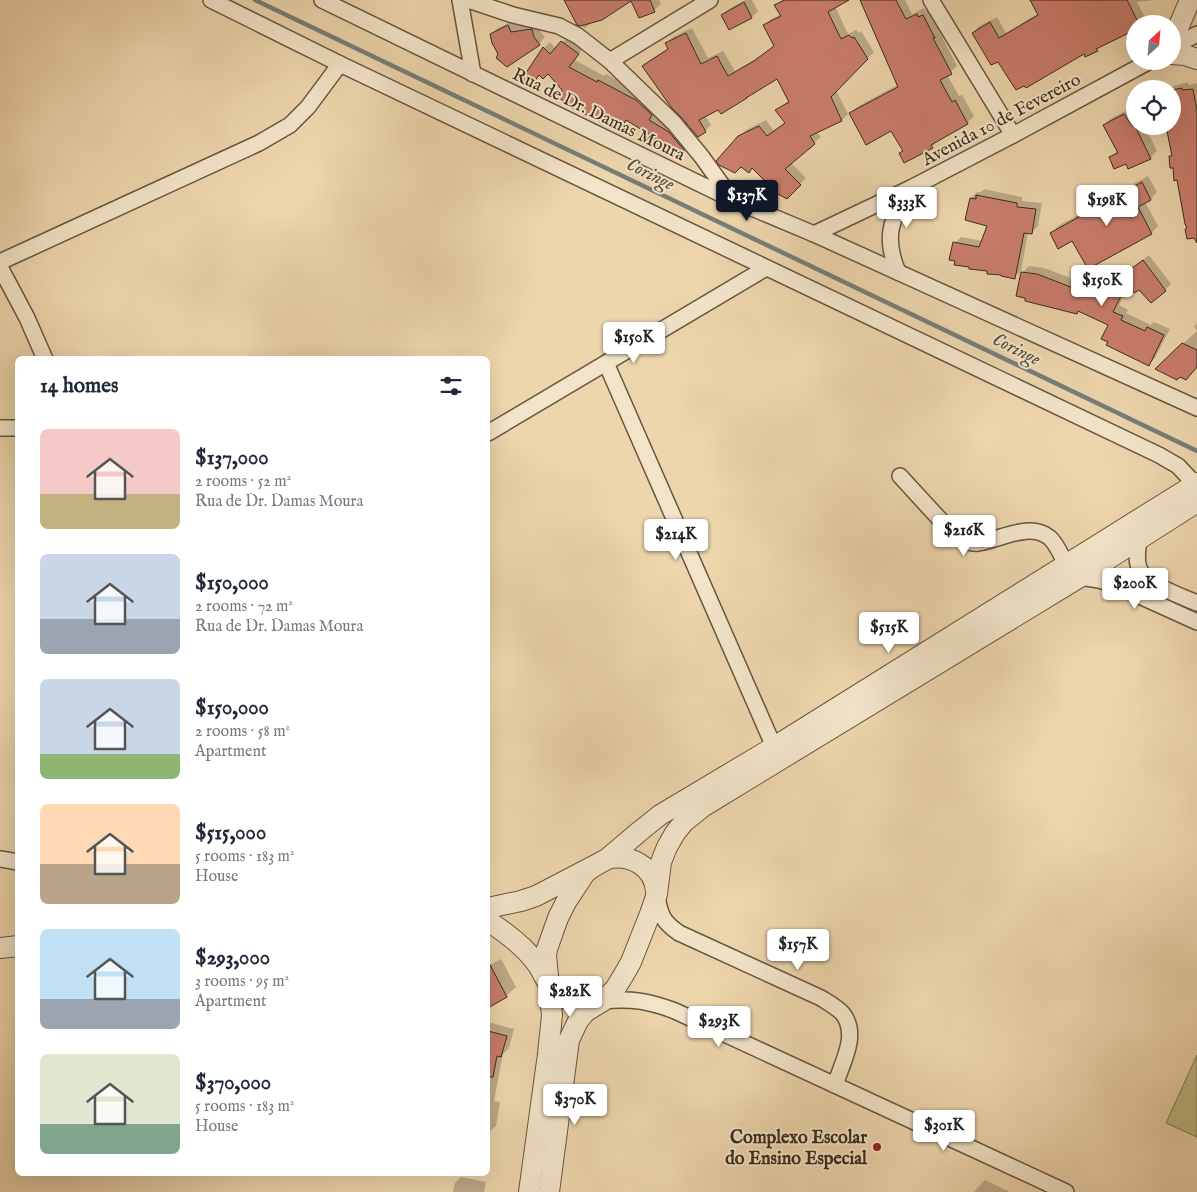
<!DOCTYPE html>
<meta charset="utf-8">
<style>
body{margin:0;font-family:"IM FELL English",serif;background:#f2f2f3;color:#1f2937;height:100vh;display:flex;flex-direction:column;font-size:19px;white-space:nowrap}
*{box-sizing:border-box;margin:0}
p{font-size:16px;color:#747a83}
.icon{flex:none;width:28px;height:28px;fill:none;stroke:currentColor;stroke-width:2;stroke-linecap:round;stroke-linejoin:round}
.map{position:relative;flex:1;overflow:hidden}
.sheet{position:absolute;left:15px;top:356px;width:475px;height:820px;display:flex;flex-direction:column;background:#fff;border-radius:8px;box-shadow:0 5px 20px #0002}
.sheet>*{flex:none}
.needle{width:32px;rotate:26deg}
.buttons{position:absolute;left:1126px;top:15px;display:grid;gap:10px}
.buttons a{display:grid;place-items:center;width:55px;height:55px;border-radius:50%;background:#fff;box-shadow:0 5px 20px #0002;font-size:25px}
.price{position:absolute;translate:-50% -42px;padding:0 11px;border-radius:5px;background:#fff;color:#222;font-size:16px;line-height:32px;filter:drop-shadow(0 1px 2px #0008)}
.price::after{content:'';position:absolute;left:50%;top:30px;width:15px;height:11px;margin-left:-8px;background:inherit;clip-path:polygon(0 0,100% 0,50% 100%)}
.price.on{background:#111827;color:#fff}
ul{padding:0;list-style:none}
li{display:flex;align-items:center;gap:15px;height:125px;padding:0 25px}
li span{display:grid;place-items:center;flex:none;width:140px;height:100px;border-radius:8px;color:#555}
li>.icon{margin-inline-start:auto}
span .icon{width:60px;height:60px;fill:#fffc;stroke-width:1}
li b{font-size:21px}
h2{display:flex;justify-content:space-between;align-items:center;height:60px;padding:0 25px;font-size:21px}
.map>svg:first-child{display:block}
.green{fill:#bfbb84;stroke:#7c7350}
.shadow{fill:#0003}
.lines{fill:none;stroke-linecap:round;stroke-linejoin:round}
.stream{stroke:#777e78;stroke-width:4.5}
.building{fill:#ca7d6d;stroke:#3a2b1c}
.minor-casing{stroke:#675640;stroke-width:18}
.tertiary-casing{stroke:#675640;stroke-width:22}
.minor{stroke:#f3e4c9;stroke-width:15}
.tertiary{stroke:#f3e4c9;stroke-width:20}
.poi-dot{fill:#8f2418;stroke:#f3e4c9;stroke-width:2}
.labels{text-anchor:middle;stroke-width:4;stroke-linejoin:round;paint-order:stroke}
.street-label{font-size:18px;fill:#3a2b1c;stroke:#f3e4c9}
.poi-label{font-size:18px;font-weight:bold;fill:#3a2b1c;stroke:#f3e4c9;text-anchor:end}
.water-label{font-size:19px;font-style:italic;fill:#534e42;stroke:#f3e4c9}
</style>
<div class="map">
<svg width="1197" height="1192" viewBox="0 0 1197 1192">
<rect width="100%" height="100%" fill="#edd5ac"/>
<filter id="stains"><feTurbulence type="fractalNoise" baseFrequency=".004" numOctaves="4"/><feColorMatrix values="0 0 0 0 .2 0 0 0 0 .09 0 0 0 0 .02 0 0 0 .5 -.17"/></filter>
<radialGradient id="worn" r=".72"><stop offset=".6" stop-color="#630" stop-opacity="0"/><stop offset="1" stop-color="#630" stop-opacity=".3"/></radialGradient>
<polygon class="green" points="1197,1055 1197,1137 1166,1123"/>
<g class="shadow">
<polygon points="565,0 630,0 594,21 585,28 578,24"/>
<polygon points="632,0 659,0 661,4 654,10 640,17"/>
<polygon points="745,0 752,0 758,11 752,17 730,29 722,15 729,9"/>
<polygon points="781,0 843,0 835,6 848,34 856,30 859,33 861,31 874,52 836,90 848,114 842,120 817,132 821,137 791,163 806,178 787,197 739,137 746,130 766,120 774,131 786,122 777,111 789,100 777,78 705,115 711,125 705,131 644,66 650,60 669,48 666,43 673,37 692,28 708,58 723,51 735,71 762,55 775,45 765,25 771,19 781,14 776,6"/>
<polygon points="861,0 905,0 912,14 924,8 925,11 930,9 940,30 939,31 957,66 947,75 959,96 962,95 974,116 967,123 938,140 932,147 851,113 857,107 899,84"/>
<polygon points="1031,0 1156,0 1137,2 1146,19 1142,24 1135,24 1135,28 1103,44 1097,50 1084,52 998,60 973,33 979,26 997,17 1006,33 1039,13"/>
<polygon points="515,20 518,26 538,23 540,31 545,37 539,44 507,66 500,54 492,34 498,28"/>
<polygon points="569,36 584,47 575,60 604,76 606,74 643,94 690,143 685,152 678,158 657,137 628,120 620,128 564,89 548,72 540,74 532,83 544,48 550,42 556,49"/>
<polygon points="1188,82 1189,85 1197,83 1197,236 1170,157 1173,155 1172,89 1163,89"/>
<polygon points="1131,108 1135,115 1135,126 1142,126 1150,137 1157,151 1150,158 1127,162 1110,157 1118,150 1104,125 1110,119"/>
<polygon points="1148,176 1157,192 1151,199 1145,202 1158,226 1151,233 1073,239 1052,233 1058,226"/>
<polygon points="984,189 1022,197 1022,201 1042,203 1038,226 1031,233 1028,232 1021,271 1014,277 988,270 955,243 961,237 983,241 988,225 967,219 971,198 977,192 981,192"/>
<polygon points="1149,255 1171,284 1165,290 1139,288 1129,284 1119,305 1128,310 1126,313 1151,325 1154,322 1170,329 1155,358 1149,364 1110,324 1079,310 1076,313 1022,273 1029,266 1044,268 1087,284 1089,283 1105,289"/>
<polygon points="1197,323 1197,366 1163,362 1197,331 1194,326"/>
<polygon points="501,959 516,987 506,996 488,1006 488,966"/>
<polygon points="488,1022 514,1029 509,1048 503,1054 494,1101 500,1102 496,1126 488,1133"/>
<polygon points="461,1177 486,1182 484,1192 453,1192 455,1183"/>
<polygon points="985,1180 1008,1191 1008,1192 974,1192"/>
</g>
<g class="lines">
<polyline class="stream" points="255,0 1197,451"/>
</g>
<g class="building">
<polygon points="564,0 650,0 655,12 639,18 631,1 602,20 580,26 577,25"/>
<polygon points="785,0 849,0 828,12 841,39 849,35 852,38 854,37 868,59 831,97 842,121 810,136 815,144 785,169 801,185 787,199 778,194 752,168 749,173 741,167 735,173 719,165 716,161 738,136 759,126 767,136 785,123 775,110 789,102 777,79 746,98 747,98 721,114 718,110 699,120 706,132 698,137 681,117 671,107 642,66 668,49 665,43 686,33 701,64 717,56 728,76 754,61 774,46 763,25 781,16 774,5"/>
<polygon points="860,0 896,0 906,19 917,14 918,17 923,15 935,38 933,38 952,74 940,80 952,102 955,100 968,124 931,145 933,148 904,163 899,153 903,151 891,131 866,145 849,113 898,87"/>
<polygon points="1030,0 1127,0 1139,24 1135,24 1135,30 1096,49 1098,51 1085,57 1084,54 1026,88 1024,86 1016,90 998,62 991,65 972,33 990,22 999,38 1038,15"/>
<polygon points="744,2 752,18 729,30 721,15"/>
<polygon points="508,25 511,32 532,29 534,37 540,45 507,67 496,58 498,54 492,43 490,34"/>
<polygon points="561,41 579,54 569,67 597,82 598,80 636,100 652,115 649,120 669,132 684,150 679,160 651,145 655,138 626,120 620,130 565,105 566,102 558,98 562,90 548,74 543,79 539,75 532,85 522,79 543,47 550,54"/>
<polygon points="1182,88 1182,90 1193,89 1197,111 1197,243 1194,238 1187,239 1185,229 1187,228 1185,224 1177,180 1174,181 1173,168 1170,168 1169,156 1172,156 1166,126 1172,126 1172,90"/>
<polygon points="1124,114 1132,126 1135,126 1151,159 1128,169 1126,164 1114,169 1109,157 1118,153 1103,125"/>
<polygon points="1142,182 1151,200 1138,207 1152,234 1088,269 1072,241 1058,249 1050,233"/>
<polygon points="976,195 1017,203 1017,207 1036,209 1032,234 1024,233 1015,279 1001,276 1001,275 987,274 987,271 969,269 969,267 954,265 955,261 949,260 953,242 979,247 987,226 965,220 970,198 976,199"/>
<polygon points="1143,260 1166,291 1151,303 1139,290 1134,293 1127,284 1113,312 1123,316 1121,320 1145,331 1147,327 1164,335 1149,366 1106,345 1108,342 1101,339 1108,325 1078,311 1077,314 1025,301 1025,298 1016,296 1021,272 1037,274 1081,291 1082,289 1104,297 1101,291"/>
<polygon points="1182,343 1197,350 1197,367 1186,380 1180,377 1177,380 1155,369"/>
<polygon points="488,961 507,997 488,1008"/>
<polygon points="488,1031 507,1036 501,1057 497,1056 493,1077 488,1077"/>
</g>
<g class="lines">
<defs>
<g id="minor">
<polyline points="211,0 340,64 1159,455 1178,466 1195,484"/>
<polyline points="322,0 733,200 814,234 1197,408"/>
<polyline points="460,0 473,74"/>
<polyline points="468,0 513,15 559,26 578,36 610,61 674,123 702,157 732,199"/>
<polyline points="931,0 1013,135"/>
<polyline points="1172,48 1197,34"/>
<polyline points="610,61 710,0"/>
<polyline points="814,234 911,188 1013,135 1150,61"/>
<polyline points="0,262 259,143 290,125 308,107 340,64"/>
<polyline points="0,267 27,318 45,359"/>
<path d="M898,272c-15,-35 -7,-54 13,-84"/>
<polyline points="606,363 774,747"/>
<polyline points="0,428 18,428"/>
<polyline points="488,433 766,268"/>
<path d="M900,476l56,61c7,3 14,7 22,6 22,-3 52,-22 72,-5 6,5 12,19 16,26"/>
<path d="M1139,539c-1,10 -4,22 1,31 6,14 43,27 57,33"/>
<polyline points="1080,577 1099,580 1122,588 1197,622"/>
<polyline points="0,859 18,862"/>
<path d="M657,896c3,19 6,26 22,37l142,65c8,5 17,10 22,16 16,21 -1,49 -8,71"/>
<path d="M603,1001c28,-3 46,0 72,10l391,181"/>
</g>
<g id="tertiary">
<polyline points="1172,37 1176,33 1190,0"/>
<polyline points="1172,54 1185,55 1197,59"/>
<path d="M488,908l33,-7 15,-5 71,-37c23,-6 48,8 49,33"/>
<path d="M488,921c17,11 37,26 49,43 5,6 7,14 12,20 12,16 33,23 52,17"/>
<polyline points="0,948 18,946"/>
<polyline points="529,1192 548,1054 552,1015 546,956 547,949 558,918 566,902 585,873 593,867 607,859 640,831 660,815 774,747 1197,483"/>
<polyline points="549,1192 569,1040 578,1021 585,1012 603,1001 615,989 623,976 631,962 650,914 657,894 661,862 667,847 675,833 684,822 704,806 1080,577 1197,502"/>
</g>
</defs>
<use href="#minor" class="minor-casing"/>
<use href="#tertiary" class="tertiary-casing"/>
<use href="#minor" class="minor"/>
<use href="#tertiary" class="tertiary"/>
</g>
<circle class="poi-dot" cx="877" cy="1147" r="5"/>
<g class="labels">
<g class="street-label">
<text transform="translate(599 114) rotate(26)" y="6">Rua de Dr. Damas Moura</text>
<text transform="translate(1001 119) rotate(-28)" y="6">Avenida 10 de Fevereiro</text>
</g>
<g class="poi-label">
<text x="867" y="1143">Complexo Escolar<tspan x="867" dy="21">do Ensino Especial</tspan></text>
</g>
<g class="water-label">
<text transform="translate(651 173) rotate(26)" y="7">Coringe</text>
<text transform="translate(1017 348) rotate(26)" y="7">Coringe</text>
</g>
</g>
<rect width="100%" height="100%" filter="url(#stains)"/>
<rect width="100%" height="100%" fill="url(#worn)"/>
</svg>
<div class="buttons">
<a><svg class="needle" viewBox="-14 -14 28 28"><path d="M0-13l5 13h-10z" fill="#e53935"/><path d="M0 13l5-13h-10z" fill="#747a83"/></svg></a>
<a><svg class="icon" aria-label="locate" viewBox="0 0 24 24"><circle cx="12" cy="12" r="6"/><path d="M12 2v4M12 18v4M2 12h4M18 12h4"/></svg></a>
</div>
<b class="price on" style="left:747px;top:222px">$137K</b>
<b class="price" style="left:1107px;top:227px">$198K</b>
<b class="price" style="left:907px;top:229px">$333K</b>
<b class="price" style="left:1102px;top:307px">$150K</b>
<b class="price" style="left:634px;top:364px">$150K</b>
<b class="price" style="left:964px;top:557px">$216K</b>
<b class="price" style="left:676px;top:561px">$214K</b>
<b class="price" style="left:1135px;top:610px">$200K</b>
<b class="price" style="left:889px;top:654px">$515K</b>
<b class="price" style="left:798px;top:971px">$157K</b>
<b class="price" style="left:570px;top:1018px">$282K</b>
<b class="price" style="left:719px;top:1048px">$293K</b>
<b class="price" style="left:575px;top:1126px">$370K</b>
<b class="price" style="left:944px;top:1152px">$301K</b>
<section class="sheet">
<h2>14 homes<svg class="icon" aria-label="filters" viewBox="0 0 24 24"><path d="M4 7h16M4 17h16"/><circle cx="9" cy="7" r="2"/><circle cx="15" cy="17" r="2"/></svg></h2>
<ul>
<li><span style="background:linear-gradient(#f6c9c9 65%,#c2b280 0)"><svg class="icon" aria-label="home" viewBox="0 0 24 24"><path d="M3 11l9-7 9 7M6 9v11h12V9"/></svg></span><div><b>$137,000</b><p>2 rooms · 52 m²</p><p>Rua de Dr. Damas Moura</p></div></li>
<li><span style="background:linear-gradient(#c9d6e8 65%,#9aa5b1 0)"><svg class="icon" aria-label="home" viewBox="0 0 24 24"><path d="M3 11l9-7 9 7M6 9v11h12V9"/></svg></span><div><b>$150,000</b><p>2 rooms · 72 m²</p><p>Rua de Dr. Damas Moura</p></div></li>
<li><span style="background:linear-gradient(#c9d6e8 75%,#8fb573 0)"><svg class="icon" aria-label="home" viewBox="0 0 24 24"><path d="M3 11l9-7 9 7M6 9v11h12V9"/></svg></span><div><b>$150,000</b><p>2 rooms · 58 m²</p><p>Apartment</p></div></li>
<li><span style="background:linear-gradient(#ffd9b3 60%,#b9a48a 0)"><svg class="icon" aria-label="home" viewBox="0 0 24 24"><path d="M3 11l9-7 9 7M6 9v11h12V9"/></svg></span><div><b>$515,000</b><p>5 rooms · 183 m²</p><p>House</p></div></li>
<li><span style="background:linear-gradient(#bfe0f5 70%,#9aa5b1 0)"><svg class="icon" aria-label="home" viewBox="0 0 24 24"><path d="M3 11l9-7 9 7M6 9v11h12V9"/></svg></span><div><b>$293,000</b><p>3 rooms · 95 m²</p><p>Apartment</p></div></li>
<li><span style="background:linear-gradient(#dfe7d0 70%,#7fa58c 0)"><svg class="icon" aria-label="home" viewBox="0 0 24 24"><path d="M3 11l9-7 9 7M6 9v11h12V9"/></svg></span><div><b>$370,000</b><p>5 rooms · 183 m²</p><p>House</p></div></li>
</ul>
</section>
</div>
